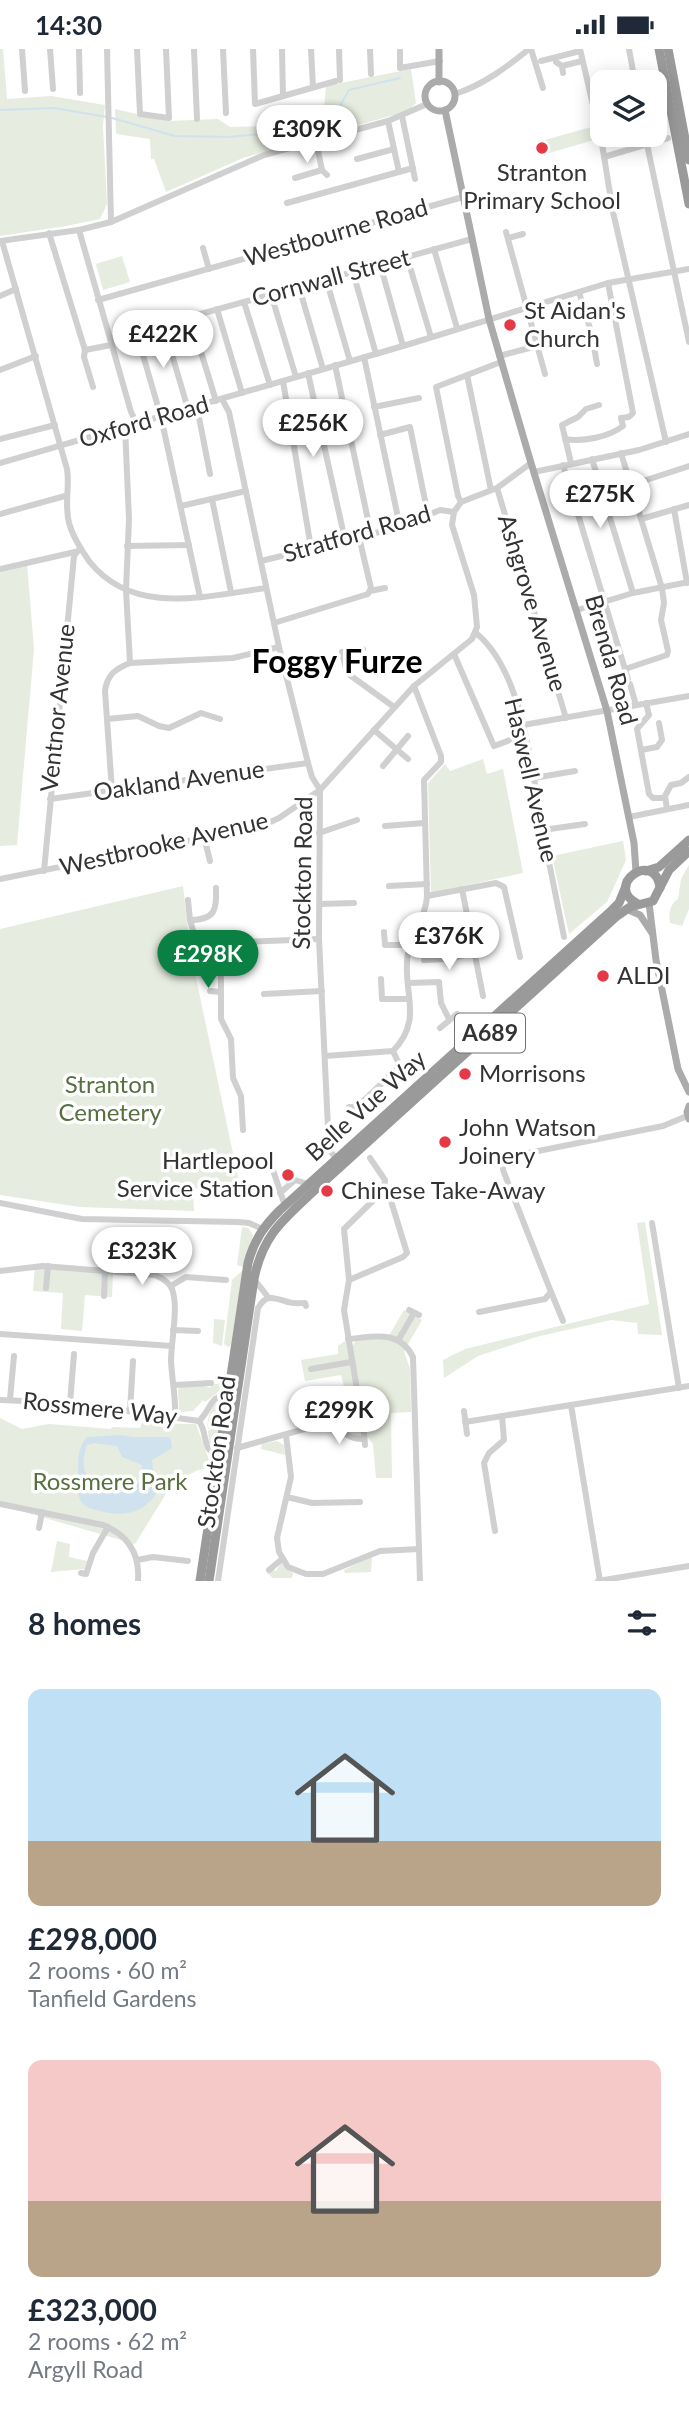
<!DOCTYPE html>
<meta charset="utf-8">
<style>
body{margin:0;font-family:Lato,sans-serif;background:#f6f6f7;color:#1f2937;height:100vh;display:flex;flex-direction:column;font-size:26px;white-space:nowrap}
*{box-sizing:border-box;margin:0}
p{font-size:23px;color:#747a83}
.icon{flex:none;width:38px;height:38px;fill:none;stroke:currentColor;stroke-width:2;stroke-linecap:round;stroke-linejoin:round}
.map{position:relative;height:1532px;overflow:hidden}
.sheet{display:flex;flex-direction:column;background:#fff;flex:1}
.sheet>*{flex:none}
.fabs{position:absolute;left:590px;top:21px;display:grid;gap:14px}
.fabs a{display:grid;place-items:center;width:77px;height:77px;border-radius:14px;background:#fff;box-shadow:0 4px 18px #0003;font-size:35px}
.price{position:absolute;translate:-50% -60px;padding:0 16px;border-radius:24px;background:#fff;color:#222;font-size:23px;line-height:46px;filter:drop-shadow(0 2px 4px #0008)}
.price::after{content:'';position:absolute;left:50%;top:42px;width:21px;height:16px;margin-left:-10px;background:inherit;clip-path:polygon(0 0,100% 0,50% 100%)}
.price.on{background:#0b8043;color:#fff}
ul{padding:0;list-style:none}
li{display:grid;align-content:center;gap:14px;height:371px;padding:0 28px}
li span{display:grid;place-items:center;height:217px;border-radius:14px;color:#555}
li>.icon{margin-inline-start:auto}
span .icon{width:126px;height:126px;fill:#fffc;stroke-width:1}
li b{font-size:30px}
h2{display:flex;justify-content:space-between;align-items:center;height:84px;padding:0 28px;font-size:30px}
.status{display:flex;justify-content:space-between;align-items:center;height:49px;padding:0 35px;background:#fff;direction:ltr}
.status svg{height:19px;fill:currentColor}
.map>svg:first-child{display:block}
.green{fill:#e6ecdf}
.water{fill:#cfe2ee;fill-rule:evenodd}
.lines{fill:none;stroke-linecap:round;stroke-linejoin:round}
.stream{stroke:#cfe2ee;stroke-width:2}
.minor{stroke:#d0d0d0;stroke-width:6}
.major{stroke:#ababab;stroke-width:7}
.highway{stroke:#9a9a9a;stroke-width:9}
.poi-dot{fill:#e63946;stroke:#fff;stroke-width:2.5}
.labels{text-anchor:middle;stroke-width:7;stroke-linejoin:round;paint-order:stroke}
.shield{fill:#fff;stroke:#707070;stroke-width:2}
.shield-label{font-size:23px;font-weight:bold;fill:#333}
.poi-label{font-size:24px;fill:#333;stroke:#fff;text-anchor:start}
.street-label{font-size:24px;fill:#333;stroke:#fff}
.park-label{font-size:24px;fill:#56703f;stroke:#fff}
.district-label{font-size:32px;font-weight:bold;fill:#000;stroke:#fff}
</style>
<div class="status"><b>14:30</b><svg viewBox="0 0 49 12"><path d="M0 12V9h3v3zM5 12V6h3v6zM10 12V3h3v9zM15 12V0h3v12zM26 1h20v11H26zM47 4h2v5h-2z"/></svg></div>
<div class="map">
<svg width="689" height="1532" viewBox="0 0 689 1532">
<rect width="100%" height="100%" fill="#fff"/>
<g class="green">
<polygon points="0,0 3,0 7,50 51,47 105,56 103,77 107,155 100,170 66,177 0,187"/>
<polygon points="411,20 416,54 408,62 243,109 166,143 154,110 151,110 150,90 116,85 115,60 168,72 218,70 230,78 270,77 324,59 326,37"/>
<polygon points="591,78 594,91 549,104 545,91"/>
<polygon points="122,207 130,233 103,241 96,215"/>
<polygon points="27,514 34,600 17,796 0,797 0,521"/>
<polygon points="483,710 487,725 503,720 523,824 431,844 428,734 445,715 450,722"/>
<polygon points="623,792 626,811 607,853 569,885 552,807"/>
<path d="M689,816v44l-7,17 -12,-3c-2,-9 0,-19 8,-24l3,-20z"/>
<polygon points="183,837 191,905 239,1133 193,1140 194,1162 80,1158 0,1146 0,880"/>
<polygon points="645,1173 662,1286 638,1285 637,1274 611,1271 536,1288 478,1307 444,1329 443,1311 465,1300 649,1255 637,1174"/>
<polygon points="244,1178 248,1179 253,1186 243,1218 237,1216 242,1179"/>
<polygon points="35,1217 113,1223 112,1248 85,1246 82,1282 61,1280 63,1244 33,1242"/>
<polygon points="243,1221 231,1296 228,1298 224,1295 232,1231"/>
<polygon points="404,1261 422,1271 404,1302 410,1320 411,1363 391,1364 392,1429 376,1429 373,1395 368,1389 350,1386 343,1374 352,1369 341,1326 305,1332 301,1311 338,1305 338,1297 345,1292 352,1298 356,1291 387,1290"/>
<polygon points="214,1270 225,1271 222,1297 213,1294"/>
<polygon points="226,1330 224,1339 205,1353 203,1351 193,1362 181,1363 179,1361 178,1341 180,1337 205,1337 210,1339 212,1335 220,1335"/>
<path d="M223,1350l-7,49h-1l-6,-5 -1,-12 9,-5 -9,3c-2,-10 4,-27 15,-30z"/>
<polygon points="0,1369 22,1380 49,1375 111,1380 112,1378 140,1379 142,1374 196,1375 212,1419 198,1421 172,1435 135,1495 0,1456"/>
<polygon points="277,1392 284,1396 285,1406 261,1400 262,1395"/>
<polygon points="57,1492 70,1495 69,1508 87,1512 84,1520 51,1523"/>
<polygon points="369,1509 372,1509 371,1523 345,1524 344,1521"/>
<polygon points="281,1514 293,1524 292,1529 273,1529 267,1524 273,1520 276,1522"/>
</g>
<path class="water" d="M121,1386l11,2h36l3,3 1,8 -20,12 1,12 9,10c-11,28 -33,37 -62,29 -6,-1 -16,-4 -19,-10 -5,-9 -3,-23 -3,-33 0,-11 1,-22 9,-31zM94,1394l23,3 5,11 20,8 -2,18c-8,2 -11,-1 -18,-1 -12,0 -20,1 -32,-2 -9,-12 -7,-22 -3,-35z"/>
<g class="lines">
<g class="stream">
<polyline points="0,61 54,59 107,68"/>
<polyline points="112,69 175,87 228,88 274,84 317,76 334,67 349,41 400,29"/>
</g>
<g class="minor">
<polyline points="22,0 25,42"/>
<polyline points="50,0 53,40"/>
<polyline points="79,0 80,44"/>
<polyline points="107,0 111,173"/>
<polyline points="137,0 140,65 169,69 166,0"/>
<polyline points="194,0 197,70"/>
<polyline points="223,0 226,64"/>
<polyline points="253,0 255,55 336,32"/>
<polyline points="282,0 283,47"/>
<polyline points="311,0 313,38"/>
<polyline points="339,0 340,31"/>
<polyline points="370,0 371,25"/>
<polyline points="400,0 400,19 440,12"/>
<polyline points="531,0 543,39"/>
<polyline points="580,0 602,95 613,163 666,393"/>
<polyline points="629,0 635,33"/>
<polyline points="541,12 580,2"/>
<polyline points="556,13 562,17 563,24"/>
<polyline points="562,17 582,12"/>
<path d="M455,45c28,-9 52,-27 74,-45"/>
<polyline points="402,67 415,130"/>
<polyline points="388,72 399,123"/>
<polyline points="645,86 689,293"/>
<polyline points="316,92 322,121 327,126"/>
<polyline points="604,108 668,89"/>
<polyline points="357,110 394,100"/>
<polyline points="295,129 322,121"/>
<polyline points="287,154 413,119"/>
<polyline points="79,181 131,363 137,375"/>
<polyline points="506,183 545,325"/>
<polyline points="49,184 85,301 84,308 93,338"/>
<polyline points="508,189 523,185"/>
<polyline points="0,192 79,181 111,173 264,106 388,72 427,55"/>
<path d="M2,192l65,228c3,19 -3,34 2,54 4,14 12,26 20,38 44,56 117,35 177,27"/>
<polyline points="203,199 209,220"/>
<polyline points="434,200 457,279"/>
<polyline points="407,208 431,288"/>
<polyline points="380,215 403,297"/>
<polyline points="353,223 376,305"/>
<polyline points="326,230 350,312"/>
<polyline points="299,238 323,320"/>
<polyline points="579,243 592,286 597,315"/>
<polyline points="271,245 296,328"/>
<polyline points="0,247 16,240"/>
<polyline points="98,251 463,148"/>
<polyline points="244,253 270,336"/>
<polyline points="217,260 242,344"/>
<polyline points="190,267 216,352"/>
<polyline points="163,275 188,360"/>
<polyline points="136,282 161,368 200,548"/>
<polyline points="110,290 472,190"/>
<polyline points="85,301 111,296"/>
<polyline points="499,307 537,297"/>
<polyline points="364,308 400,478"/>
<polyline points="335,316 371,485"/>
<polyline points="0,321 36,307"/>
<polyline points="308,324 345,491"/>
<polyline points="467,326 491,441"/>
<polyline points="283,332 311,499"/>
<polyline points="197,358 210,425"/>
<polyline points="374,358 419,349"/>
<polyline points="125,378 129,470 126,541 130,614"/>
<polyline points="380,386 410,378 428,466"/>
<polyline points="0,390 55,376"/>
<path d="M565,390c18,3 44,-2 58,-13l-2,-8 8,-1 4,-4 -25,-130"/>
<polyline points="621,404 662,539 664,554 661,571 668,602 667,606 625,620"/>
<polyline points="592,410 633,544"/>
<polyline points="0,414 403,297 608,234 689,220"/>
<polyline points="571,414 562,376 578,368 586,360 599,356"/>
<polyline points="563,416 628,630"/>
<polyline points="534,423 639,401 689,385"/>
<polyline points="631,436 689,417"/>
<polyline points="497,439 566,669"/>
<polyline points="212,450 231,543"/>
<polyline points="461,453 458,447 436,338 501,313"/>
<polyline points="181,457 246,442"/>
<polyline points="674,460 687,534"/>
<polyline points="0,465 65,447"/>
<polyline points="641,470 689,456"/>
<polyline points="127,497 189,496"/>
<polyline points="261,512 400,478 440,461 454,463"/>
<polyline points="0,520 75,503"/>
<polyline points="370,542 385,539"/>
<polyline points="577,561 633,544 689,533"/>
<polyline points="274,574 368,545 371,539 359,488"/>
<path d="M476,584c48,39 56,141 67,199 7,35 14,70 21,105"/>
<polyline points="363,600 342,603 347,624 394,658"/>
<polyline points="454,605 494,697 510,691"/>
<polyline points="630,635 636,656"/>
<polyline points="646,654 649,666 637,680 649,745 653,749 665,749"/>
<polyline points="107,670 138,667 159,677 169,679 201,664 220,670"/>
<polyline points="523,676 689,647"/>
<polyline points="374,681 408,710"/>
<polyline points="641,701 657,698 662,691 659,674"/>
<polyline points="383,717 408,687"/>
<polyline points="534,729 575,722"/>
<path d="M112,742l-7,-100c2,-16 10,-22 25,-28l103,-5 46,-11"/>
<polyline points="50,750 308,714"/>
<polyline points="667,760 665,747 671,736 681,734 689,728"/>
<polyline points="629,768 689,756"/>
<polyline points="385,777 424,774"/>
<polyline points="543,781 585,775"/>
<polyline points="319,784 357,771"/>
<polyline points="204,788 210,812"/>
<polyline points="44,822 74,507 80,499"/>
<polyline points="0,830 262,777 279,769 320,741 312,728 308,714 279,598 229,363 222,350"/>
<polyline points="389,837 427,835"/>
<polyline points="462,840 483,947"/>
<polyline points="427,847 496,834 504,838 520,908"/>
<polyline points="188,851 190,871 197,895"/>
<polyline points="320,855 354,854"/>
<path d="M190,871c25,0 27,-10 26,-32"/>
<polyline points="384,883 385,896 410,896"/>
<polyline points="221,894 221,970 231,990 233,1029 241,1047 243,1081"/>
<polyline points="191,895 319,890"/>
<polyline points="424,911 446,910 474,904"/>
<polyline points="381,930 382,950 409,950"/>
<polyline points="409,934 439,933 441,954 449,970"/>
<polyline points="210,942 221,943"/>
<polyline points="264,945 322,942"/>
<polyline points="440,979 457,965"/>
<path d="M325,1007l68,-5c32,-33 8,-61 15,-98 4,-21 18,-36 19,-57l-3,-116 17,-18v-6l-27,-70"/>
<polyline points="349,1058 357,1058 362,1064"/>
<polyline points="357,1058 397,1020 399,1015 393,1002"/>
<polyline points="269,1109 285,1157"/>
<polyline points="337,1111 329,1100 319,890 320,741 414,637 472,590 477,578 474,546 452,476 454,463 461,453 497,439 531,414"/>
<polyline points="280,1144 295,1131 308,1135"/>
<polyline points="0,1154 82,1170 238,1173 249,1174 265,1181"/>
<polyline points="652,1174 679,1339"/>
<path d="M0,1222l43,-5 112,9c7,3 14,7 17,14 7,18 -1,52 -1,72 1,19 5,37 4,56"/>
<polyline points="254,1230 268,1248"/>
<polyline points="349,1231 403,1208 407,1204 391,1152 381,1143"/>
<polyline points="171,1237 186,1228 226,1231"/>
<polyline points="46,1239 48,1217"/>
<polyline points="551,1243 563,1272"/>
<polyline points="104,1247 105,1222"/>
<polyline points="409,1261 419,1266"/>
<polyline points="479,1263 545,1250 551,1243 503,1121 503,1115 508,1108 663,1077 687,1067"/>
<polyline points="173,1281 198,1282"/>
<polyline points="0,1285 172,1297"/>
<path d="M348,1290c25,-2 51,-10 65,18l7,224"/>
<polyline points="399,1290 414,1264"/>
<polyline points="311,1320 351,1313"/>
<polyline points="175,1336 211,1334"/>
<polyline points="10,1350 14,1307"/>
<path d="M0,1351l70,3 129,18c10,13 1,35 24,32"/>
<polyline points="70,1354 74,1305"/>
<polyline points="571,1356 600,1532"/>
<polyline points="130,1362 133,1312"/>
<polyline points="464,1362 467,1385"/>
<path d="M340,1370c4,16 8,20 24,20"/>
<path d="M199,1372c12,-10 11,-29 30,-24"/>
<polyline points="465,1373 689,1337"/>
<polyline points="364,1384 365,1396"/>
<polyline points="286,1386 291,1428 277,1489 279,1503 288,1518 306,1525 323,1525 380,1502 419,1500"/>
<path d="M237,1399l103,-29c11,-4 18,-11 18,-23l-14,-86 5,-30 -5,-51 40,-39 1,-10 -15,-22"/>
<polyline points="287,1448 312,1454 360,1453"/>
<path d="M0,1455l103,21c25,10 37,29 35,56"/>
<polyline points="39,1479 42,1463"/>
<polyline points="495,1482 484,1414 489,1404 504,1391 502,1367"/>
<polyline points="137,1511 153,1508 188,1512"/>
<polyline points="269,1521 282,1510"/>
<polyline points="81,1524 86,1525 93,1504 108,1478"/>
<path d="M218,1532l40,-273c9,-15 16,-10 30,-6 5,2 11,1 17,1l1,3"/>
<polyline points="598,1532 689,1517"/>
</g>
<g class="major">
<circle cx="440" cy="47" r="15"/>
<polyline points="439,33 439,0"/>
<polyline points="445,61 489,270 531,414 607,662 634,794 636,823"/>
<polyline points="649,854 656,911 678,1020 689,1043"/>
<polyline points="626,860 640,866 652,884"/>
<polyline points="689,1057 687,1063 689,1070"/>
</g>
<g class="highway">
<polyline points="659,0 689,155"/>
<polyline points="668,0 689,111"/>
<polyline points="646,822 659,818 689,791"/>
<path d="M638,855c-36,-18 17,-56 22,-16"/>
<path d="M200,1532l48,-318c6,-23 16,-37 32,-53l332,-300 7,-7 7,-17"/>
<path d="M209,1532l45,-302c9,-45 30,-60 62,-90l301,-273 13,-9 23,-6 16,-31 20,-19"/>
</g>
</g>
<g class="poi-dot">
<circle cx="542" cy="99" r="7"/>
<circle cx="510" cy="276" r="7"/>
<circle cx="603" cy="927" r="7"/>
<circle cx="465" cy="1025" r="7"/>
<circle cx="445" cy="1093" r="7"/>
<circle cx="288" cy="1126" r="7"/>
<circle cx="327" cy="1142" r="7"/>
</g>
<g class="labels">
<rect class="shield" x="455" y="964.5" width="70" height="39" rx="5"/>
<g class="shield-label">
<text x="490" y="992">A689</text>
</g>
<g class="poi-label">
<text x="542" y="132" text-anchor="middle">Stranton<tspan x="542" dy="28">Primary School</tspan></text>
<text x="524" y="270">St Aidan's<tspan x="524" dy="28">Church</tspan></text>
<text x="617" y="935">ALDI</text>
<text x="479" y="1033">Morrisons</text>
<text x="459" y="1087">John Watson<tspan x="459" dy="28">Joinery</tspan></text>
<text x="274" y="1120" text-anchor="end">Hartlepool<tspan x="274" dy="28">Service Station</tspan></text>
<text x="341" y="1150">Chinese Take-Away</text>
</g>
<g class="street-label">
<text transform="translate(336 184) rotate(-16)" y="8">Westbourne Road</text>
<text transform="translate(331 229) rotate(-15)" y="8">Cornwall Street</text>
<text transform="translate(144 373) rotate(-16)" y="8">Oxford Road</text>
<text transform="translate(357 485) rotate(-16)" y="8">Stratford Road</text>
<text transform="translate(532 554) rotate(73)" y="8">Ashgrove Avenue</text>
<text transform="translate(611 611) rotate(74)" y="8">Brenda Road</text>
<text transform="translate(58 659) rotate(-84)" y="8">Ventnor Avenue</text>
<text transform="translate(531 731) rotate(77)" y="8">Haswell Avenue</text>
<text transform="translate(179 732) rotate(-8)" y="8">Oakland Avenue</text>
<text transform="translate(164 795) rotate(-13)" y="8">Westbrooke Avenue</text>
<text transform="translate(303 824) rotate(-89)" y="8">Stockton Road</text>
<text transform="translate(366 1057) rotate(-42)" y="8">Belle Vue Way</text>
<text transform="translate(100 1360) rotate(6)" y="8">Rossmere Way</text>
<text transform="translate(217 1403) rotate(-82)" y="8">Stockton Road</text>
</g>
<g class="park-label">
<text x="110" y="1044">Stranton<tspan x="110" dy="28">Cemetery</tspan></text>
<text x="110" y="1441">Rossmere Park</text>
</g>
<g class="district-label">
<text x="337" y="624">Foggy Furze</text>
</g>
</g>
</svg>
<div class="fabs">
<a><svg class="icon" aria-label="layers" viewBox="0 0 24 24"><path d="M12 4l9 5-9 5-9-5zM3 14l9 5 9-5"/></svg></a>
</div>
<b class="price" style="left:307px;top:116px">£309K</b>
<b class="price" style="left:163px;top:321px">£422K</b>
<b class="price" style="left:313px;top:410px">£256K</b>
<b class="price" style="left:600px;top:481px">£275K</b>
<b class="price" style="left:449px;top:923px">£376K</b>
<b class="price on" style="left:208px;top:941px">£298K</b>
<b class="price" style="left:142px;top:1238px">£323K</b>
<b class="price" style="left:339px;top:1397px">£299K</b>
</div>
<section class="sheet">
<h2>8 homes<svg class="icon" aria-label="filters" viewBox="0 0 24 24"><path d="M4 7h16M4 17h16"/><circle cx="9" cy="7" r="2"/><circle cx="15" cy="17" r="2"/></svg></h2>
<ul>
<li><span style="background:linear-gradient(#bfe0f5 70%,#b9a48a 0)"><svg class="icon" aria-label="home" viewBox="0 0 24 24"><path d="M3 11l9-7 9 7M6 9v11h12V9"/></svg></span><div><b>£298,000</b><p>2 rooms · 60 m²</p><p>Tanfield Gardens</p></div></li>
<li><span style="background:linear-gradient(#f6c9c9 65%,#b9a48a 0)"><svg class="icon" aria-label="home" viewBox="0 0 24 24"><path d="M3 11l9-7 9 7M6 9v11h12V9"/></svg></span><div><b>£323,000</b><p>2 rooms · 62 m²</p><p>Argyll Road</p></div></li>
</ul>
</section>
